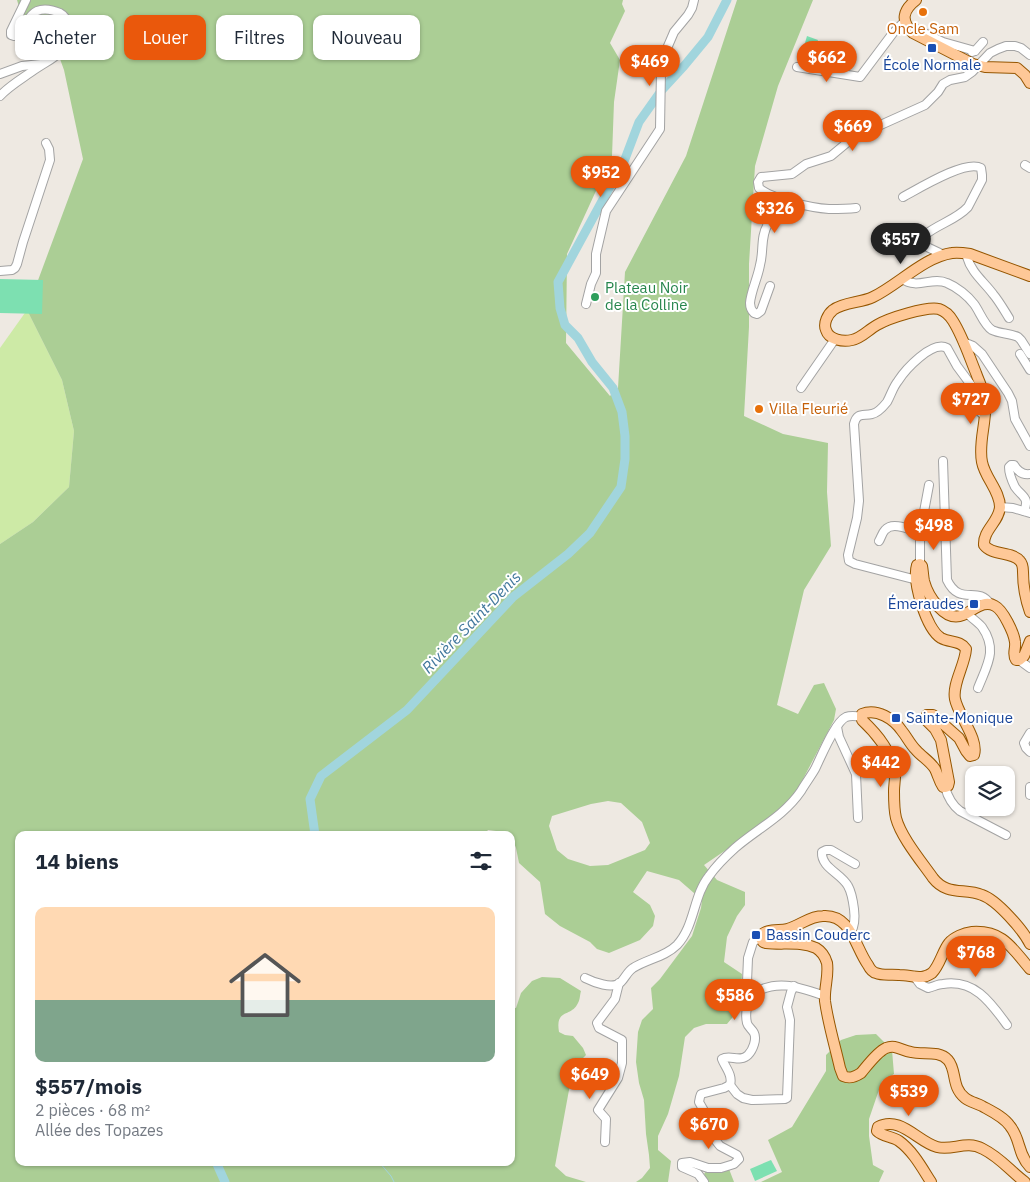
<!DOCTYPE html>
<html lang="fr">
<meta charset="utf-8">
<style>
body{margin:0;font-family:"IBM Plex Sans",sans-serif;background:#f6f6f7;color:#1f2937;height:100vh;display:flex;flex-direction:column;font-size:19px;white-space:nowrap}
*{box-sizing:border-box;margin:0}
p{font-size:16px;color:#747a83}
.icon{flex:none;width:28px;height:28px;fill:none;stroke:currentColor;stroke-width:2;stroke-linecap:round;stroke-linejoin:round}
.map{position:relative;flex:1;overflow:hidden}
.sheet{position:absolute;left:15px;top:831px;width:500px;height:335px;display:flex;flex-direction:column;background:#fff;border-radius:10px;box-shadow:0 1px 4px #0004}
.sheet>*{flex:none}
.banner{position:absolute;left:15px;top:15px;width:500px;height:45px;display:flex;gap:10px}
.tools{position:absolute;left:965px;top:766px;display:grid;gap:10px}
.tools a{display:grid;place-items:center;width:50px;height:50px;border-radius:10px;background:#fff;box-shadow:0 1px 4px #0004;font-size:25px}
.price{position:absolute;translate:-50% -42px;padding:0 11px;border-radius:18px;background:#ea580c;color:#fff;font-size:16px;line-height:32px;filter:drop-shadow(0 1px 2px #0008)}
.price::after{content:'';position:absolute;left:50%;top:30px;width:15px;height:11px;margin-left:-8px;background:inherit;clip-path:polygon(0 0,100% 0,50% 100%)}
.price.on{background:#222;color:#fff}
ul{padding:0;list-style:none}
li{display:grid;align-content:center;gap:10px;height:265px;padding:0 20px}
li span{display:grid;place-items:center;height:155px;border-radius:10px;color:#555}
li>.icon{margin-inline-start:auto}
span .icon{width:90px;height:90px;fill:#fffc;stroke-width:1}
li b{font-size:21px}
h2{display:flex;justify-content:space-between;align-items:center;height:60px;padding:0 20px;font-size:21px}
.chip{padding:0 18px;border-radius:10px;background:#fff;box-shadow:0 1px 4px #0004;font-size:18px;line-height:45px}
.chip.on{background:#ea580c;color:#fff}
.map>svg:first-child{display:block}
.grass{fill:#cdeaa6}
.forest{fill:#abce95;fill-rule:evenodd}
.pitch{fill:#7de0b1}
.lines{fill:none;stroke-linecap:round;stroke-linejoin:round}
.stream{stroke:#a1d5dd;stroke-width:1}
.river{stroke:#a1d5dd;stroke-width:9}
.minor-casing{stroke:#a3a3a3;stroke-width:10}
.major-casing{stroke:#955600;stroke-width:12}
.minor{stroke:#fff;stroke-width:8}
.major{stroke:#fec897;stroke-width:10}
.food-dot{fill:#e8710a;stroke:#fff;stroke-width:2}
.transit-dot{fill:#1a4fb4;stroke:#fff;stroke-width:2}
.leisure-dot{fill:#2e9e5b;stroke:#fff;stroke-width:2}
.labels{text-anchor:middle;stroke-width:4;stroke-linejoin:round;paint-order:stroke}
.food-label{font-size:15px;fill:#c56008;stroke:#fff}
.transit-label{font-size:15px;fill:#164399;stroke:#fff;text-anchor:start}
.leisure-label{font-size:15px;fill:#27864d;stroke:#fff;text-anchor:start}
.water-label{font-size:16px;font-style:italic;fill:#42789d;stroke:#fff}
</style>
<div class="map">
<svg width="1030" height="1182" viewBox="0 0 1030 1182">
<rect width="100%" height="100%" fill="#eee9e2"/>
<polygon class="grass" points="27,310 62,380 74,431 69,487 33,522 0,544 0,348"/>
<g class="forest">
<path d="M17,0h606l-1,4 3,7 -15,32 10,17 -6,42 -2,54 -45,98 -1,89 44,53 8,-8 7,-116 61,-116 51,-156h76l-35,86 -23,80 -6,98v63l-5,89 39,18 45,9 -1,49 4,54 -27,44 -27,115 21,9 16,-29 10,-2 12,26 -2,11 -42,80 -15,15 -73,50 13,15 28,12v13l-8,11 -10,21 -3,25 18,12 -1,17 -4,21 -10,12h-21l-12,4 -9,9 -6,39 -11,38 -10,22v14l13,11 -3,21h-32l6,-4 8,-10 -1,-13 -3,-21 -2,-34 -5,-17 -3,-21 2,-30 4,-12 11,-11 -2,-21 9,-9 32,-43 9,-28 1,-8 -23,-20 -32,-9 -14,21 17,13 5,11 -2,10 -13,14 -31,13 -12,-4 -7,-7 -30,-16 -15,-12 -5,-32 -21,-19 -3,-15 -5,-13 -7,-3 -16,-2 -4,5h-465v327h492v-155l5,1 5,-15 11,-12 10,-4 18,1 21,13c-1,3 -1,9 -3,12 -7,15 -23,5 -19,29l6,3 8,1 10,12 3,7 -11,11 -6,24 -14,76 11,10 20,6h-586v-638l33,-22 36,-35 5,-56 -12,-51 -35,-70 56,-151 -19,-89 -4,-11 -28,-9zM608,801l13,2 21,19 8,21 -5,7 -37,15 -18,1 -22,-7 -11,-9 -8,-24 3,-10 39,-12z"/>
<polygon points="876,1034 892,1050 894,1074 882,1081 869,1119 869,1136 873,1165 884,1171 879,1182 761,1182 782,1172 768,1140 792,1127 826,1071 826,1055 841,1040 856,1035"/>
<polygon points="729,1169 734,1182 708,1182 704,1174 707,1170"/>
</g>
<g class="pitch">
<polygon points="807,36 818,40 811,63 800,60"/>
<polygon points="0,279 43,280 42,314 0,313"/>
<polygon points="771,1160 777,1171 755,1181 750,1169"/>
</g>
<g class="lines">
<polyline class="stream" points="379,1162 391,1176 394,1182"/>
<g class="river">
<polyline points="315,835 310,799 321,776 407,710 513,597 568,554 590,533 621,487 625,459 625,436 622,412 613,388 592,362 578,338 565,325 560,308 558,282 625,159 639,122 661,91 684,66 708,37 727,0"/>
<polyline points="216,1162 225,1182"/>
</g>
<defs>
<g id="minor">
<polyline points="911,29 914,28 943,42 975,51"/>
<polyline points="972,52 975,51 983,42"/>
<polyline points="797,67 860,77 893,33 905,21"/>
<polyline points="0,74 22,66 41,64"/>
<path d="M0,96c9,-10 23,-18 34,-26 17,-12 35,-16 35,-42 -1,-7 -3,-12 -9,-15 -7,-3 -16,-5 -23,-2 -11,5 -12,20 -23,25l-3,-1v-4l15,-31"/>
<polyline points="1025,165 1030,168"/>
<path d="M903,197c15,-8 63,-38 78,-29l1,7v5l-14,27c-12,13 -30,17 -43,28l-1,6 1,5 19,9"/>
<path d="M856,208c-9,1 -18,1 -27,1 -17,-1 -58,-10 -70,-21l-1,-6 3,-5 31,-3 14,-10 25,-8 18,-15 16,-9 60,-27 13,-13 5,-8 7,-4 15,-3 7,-5 18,-19 8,-4 8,-3h9l6,2 9,7"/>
<path d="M970,254l-3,3c4,15 17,25 26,37 6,7 11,16 16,24"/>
<polyline points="0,271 12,270 15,268 17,264 23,242 50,160 49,149 46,143"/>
<path d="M902,279c16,11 30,-3 45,4 10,4 21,13 27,21 6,8 10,21 18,26 8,4 18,3 26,7l3,3 9,14"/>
<path d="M770,286l-9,25 -4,3 -3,-1c-3,-3 -4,-6 -4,-10 1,-12 8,-26 10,-38 4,-14 0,-28 8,-41 1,-3 4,-8 6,-10 6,-6 15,-4 18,-13"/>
<polyline points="586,304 591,284 596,273 596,254 606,211 660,129 661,69 664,61 665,53 674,32 688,15 692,8 694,0"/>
<polyline points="963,342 973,346 982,354 1008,393 1012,401 1015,419 1030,446"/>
<polyline points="1020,354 1030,370"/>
<polyline points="801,388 835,339"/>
<path d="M943,461l4,119c13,27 31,5 43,24"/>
<polyline points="1000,507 1013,508 1030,513"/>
<path d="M1024,511c6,-14 -2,-14 -9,-24 -3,-6 -6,-13 -6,-20l2,-2h3c4,7 9,10 16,9"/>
<path d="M879,541c2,-3 3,-8 6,-11 8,-9 25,0 35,3"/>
<polyline points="920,564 920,533 929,485"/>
<path d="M917,580l-62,-16 -6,-3 -1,-6 9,-37 2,-17 -5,-77c3,-12 9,-8 18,-10 6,-1 11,-7 15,-12 4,-7 6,-15 11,-21 7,-11 34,-41 49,-33l10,18 17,23 4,9 2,14 5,4"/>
<path d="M967,613c4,5 11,9 15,14 16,23 5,38 -4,61"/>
<polyline points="1019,660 1030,668"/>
<polyline points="837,727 839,737 856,774 858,818"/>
<polyline points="1030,733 1024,743 1026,748 1030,752"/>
<path d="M945,787c3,11 7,18 15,24l46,24"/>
<polyline points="1030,787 1030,795"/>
<path d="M851,932c4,-7 4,-15 3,-23 -1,-8 -2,-16 -6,-23 -7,-13 -27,-18 -26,-34l4,-2h5l24,14"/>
<path d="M914,976l6,8 8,4c5,-1 10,-4 15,-4 32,-5 48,19 64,41"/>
<path d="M585,978c8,4 28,12 36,4 4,-4 7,-11 12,-14 14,-9 32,-11 44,-23 18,-19 16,-49 32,-69 7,-10 16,-19 26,-28 22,-19 49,-32 66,-57 4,-7 10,-15 14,-22 6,-12 20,-47 31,-52 5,-2 11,-1 16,0"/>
<polyline points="753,994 749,990 747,982 748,958 753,942 760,937"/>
<path d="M730,1085c3,-10 -5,-18 -8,-26 8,-5 18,4 26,-4 5,-5 9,-16 6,-22 -2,-4 -6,-6 -7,-10 -2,-8 0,-21 4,-28 25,-17 48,-8 74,1"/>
<polyline points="730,1085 737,1094 743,1098 752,1100 785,1099 787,1098 790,1020 787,1007 791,992 794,986"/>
<polyline points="605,1142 606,1119 598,1110 618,1078 622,1063 622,1040 599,1028 597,1023 615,999 619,983"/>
<polyline points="704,1182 698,1174 682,1167 682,1163 690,1162 708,1168 721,1168 734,1164 739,1159 737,1155 720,1146 716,1141 708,1118 699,1102 700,1097 701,1094 724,1088 730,1085"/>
</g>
<g id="major">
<path d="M916,0c-13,10 -16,21 -3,33l60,31 12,3 32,1 8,7 5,8"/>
<path d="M1030,276l-60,-22c-6,-1 -12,-2 -18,-1 -28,4 -54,32 -79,44 -12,6 -29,5 -40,13 -5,4 -10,13 -7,20 3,10 17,12 26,10 10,-2 16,-10 25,-15 12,-7 50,-19 62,-16 6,2 11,7 14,12 10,16 16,35 23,52 3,9 9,19 9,29 2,20 -7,40 -3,60 3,16 18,29 18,45 -1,15 -17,23 -16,38 8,11 28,6 36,16 3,3 3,7 3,11 0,15 2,26 7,40"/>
<path d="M1030,641l-6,15 -5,4h-3c-4,-6 0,-11 -1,-18 -1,-9 -12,-32 -20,-36 -11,-7 -22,5 -32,9 -18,8 -35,-19 -39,-34 -1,-5 -1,-10 -2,-15l-2,-2 -3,1c-5,16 9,64 24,73 9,5 19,2 25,11 -1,16 -14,35 -11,50 3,16 24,40 19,56l-4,1 -4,-5 -7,-13 -26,-23h-6l-1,5 9,9 6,11 8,42 -1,4 -3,1h-2c-4,-6 -5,-12 -8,-18 -5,-8 -13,-12 -19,-19 -6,-6 -9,-13 -14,-19 -8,-12 -25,-23 -40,-17v6c16,15 31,33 33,56 0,5 -1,10 -1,15 0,9 0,19 2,27 5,19 25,43 37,60 14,18 31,10 49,17 15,5 41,35 48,49"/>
<path d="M1030,969c-18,-21 -27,-39 -58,-37 -8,1 -18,5 -23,11 -7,9 -9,22 -17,30 -3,2 -7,4 -11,4 -7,0 -15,-2 -22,-2 -8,-1 -16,1 -23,-2 -4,-1 -6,-4 -8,-8 -13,-18 -17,-51 -45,-49 -14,0 -23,10 -36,13 -8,2 -22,-1 -27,8l3,5 3,1c17,2 34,-2 50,5 5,3 9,8 11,15 2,13 -3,25 -2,38 3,22 10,45 15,67l3,8c7,3 12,1 18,-3 6,-7 16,-21 25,-25 10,-4 16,3 25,4 12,3 28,-2 37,8 9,10 3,27 17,38 5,4 11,5 17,8 9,5 22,11 28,20 11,13 7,27 20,41"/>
<path d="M931,1182c-9,-14 -18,-31 -32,-41 -7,-5 -16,-4 -22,-10l1,-4c22,-12 40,15 59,20 16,4 29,-7 46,2 18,9 27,22 42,33"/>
</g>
</defs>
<use href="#minor" class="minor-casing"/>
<use href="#major" class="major-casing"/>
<use href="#minor" class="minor"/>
<use href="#major" class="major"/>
</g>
<g class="food-dot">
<circle cx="923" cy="12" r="5"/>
<circle cx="759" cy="409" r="5"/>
</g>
<g class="transit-dot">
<rect x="927" y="43" width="10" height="10" rx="2.5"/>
<rect x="969" y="599" width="10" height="10" rx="2.5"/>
<rect x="891" y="713" width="10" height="10" rx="2.5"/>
<rect x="751" y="930" width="10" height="10" rx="2.5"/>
</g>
<circle class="leisure-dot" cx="595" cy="297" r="5"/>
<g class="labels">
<g class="food-label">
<text x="923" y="34">Oncle Sam</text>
<text x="769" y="414" text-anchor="start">Villa Fleurié</text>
</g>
<g class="transit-label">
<text x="932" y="70" text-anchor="middle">École Normale</text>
<text x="964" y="609" text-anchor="end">Émeraudes</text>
<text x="906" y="723">Sainte-Monique</text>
<text x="766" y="940">Bassin Couderc</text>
</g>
<g class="leisure-label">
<text x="605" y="293">Plateau Noir<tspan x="605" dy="17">de la Colline</tspan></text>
</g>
<g class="water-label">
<text transform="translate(471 622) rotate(-46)" y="6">Rivière Saint-Denis</text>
</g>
</g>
</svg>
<div class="tools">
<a><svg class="icon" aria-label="layers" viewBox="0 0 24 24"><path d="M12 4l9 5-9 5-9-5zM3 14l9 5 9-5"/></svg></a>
</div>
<b class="price" style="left:827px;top:83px">$662</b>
<b class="price" style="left:650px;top:87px">$469</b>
<b class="price" style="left:853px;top:152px">$669</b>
<b class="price" style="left:601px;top:198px">$952</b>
<b class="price" style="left:775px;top:234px">$326</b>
<b class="price on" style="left:901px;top:265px">$557</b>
<b class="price" style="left:971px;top:425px">$727</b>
<b class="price" style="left:934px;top:551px">$498</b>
<b class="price" style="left:881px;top:788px">$442</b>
<b class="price" style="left:976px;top:978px">$768</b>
<b class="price" style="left:735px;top:1021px">$586</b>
<b class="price" style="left:590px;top:1100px">$649</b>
<b class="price" style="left:909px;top:1117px">$539</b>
<b class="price" style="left:709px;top:1150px">$670</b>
<div class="banner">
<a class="chip">Acheter</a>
<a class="chip on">Louer</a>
<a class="chip">Filtres</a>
<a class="chip">Nouveau</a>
</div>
<section class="sheet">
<h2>14 biens<svg class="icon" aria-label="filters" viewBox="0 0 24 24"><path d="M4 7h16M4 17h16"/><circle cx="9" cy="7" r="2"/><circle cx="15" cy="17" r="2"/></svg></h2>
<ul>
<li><span style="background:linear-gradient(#ffd9b3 60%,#7fa58c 0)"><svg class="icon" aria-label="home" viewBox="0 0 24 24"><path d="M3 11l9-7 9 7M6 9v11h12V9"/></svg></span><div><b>$557/mois</b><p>2 pièces · 68 m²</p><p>Allée des Topazes</p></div></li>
</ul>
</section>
</div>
